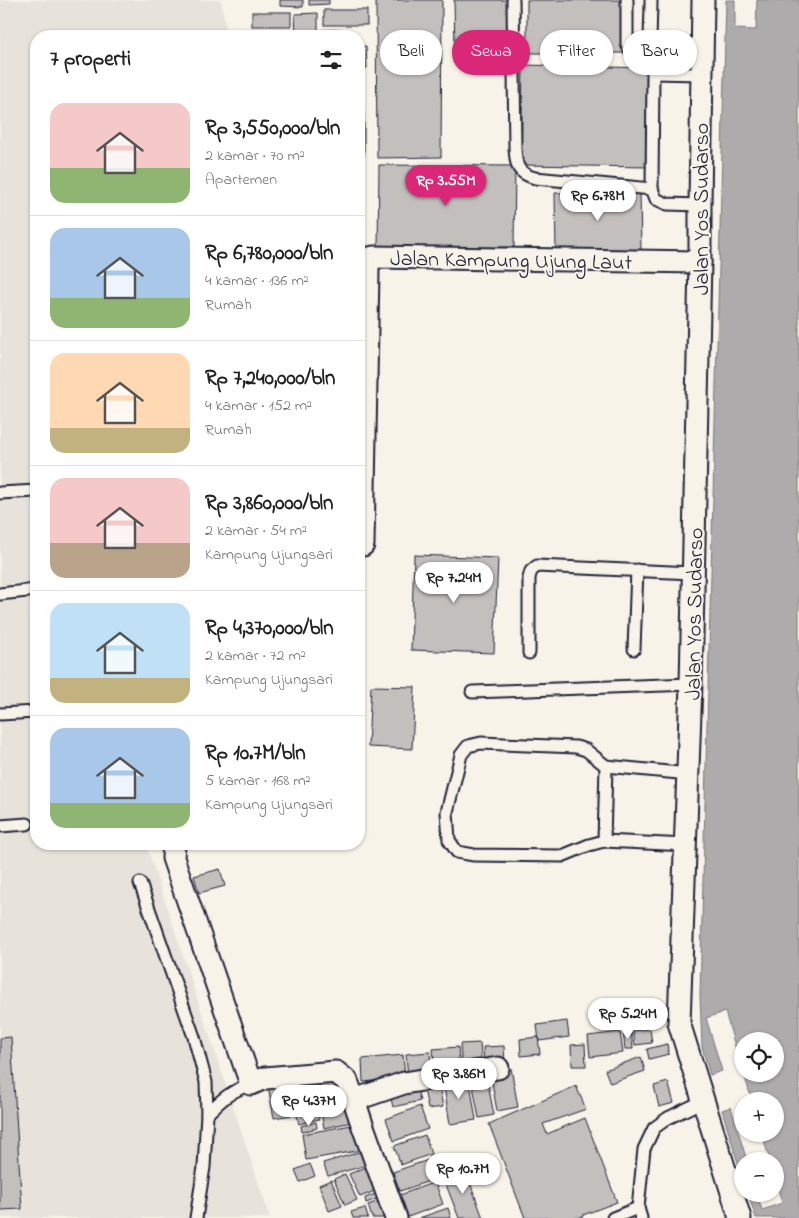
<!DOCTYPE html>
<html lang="id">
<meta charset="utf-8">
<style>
body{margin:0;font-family:"Indie Flower",sans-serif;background:#f6f6f6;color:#222;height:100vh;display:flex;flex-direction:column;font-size:19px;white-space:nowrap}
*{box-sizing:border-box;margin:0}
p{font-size:16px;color:#767676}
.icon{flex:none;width:28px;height:28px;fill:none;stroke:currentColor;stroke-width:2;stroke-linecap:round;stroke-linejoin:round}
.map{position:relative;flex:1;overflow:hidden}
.panel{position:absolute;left:30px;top:30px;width:335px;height:820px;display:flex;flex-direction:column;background:#fff;border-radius:20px;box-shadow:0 1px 4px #0004}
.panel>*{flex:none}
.banner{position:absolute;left:380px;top:30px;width:344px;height:45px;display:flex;gap:10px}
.buttons{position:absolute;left:734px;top:1032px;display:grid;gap:10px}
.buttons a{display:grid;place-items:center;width:50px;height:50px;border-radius:50%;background:#fff;box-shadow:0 1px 4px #0004;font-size:25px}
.price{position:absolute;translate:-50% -42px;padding:0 11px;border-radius:18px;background:#fff;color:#222;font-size:16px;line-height:32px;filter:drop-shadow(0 1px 2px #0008)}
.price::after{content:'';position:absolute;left:50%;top:30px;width:15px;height:11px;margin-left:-8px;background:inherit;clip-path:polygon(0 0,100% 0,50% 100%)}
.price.on{background:#db2777;color:#fff}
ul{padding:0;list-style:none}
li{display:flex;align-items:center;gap:15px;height:125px;padding:0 20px}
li+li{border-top:1px solid #e0e0e0}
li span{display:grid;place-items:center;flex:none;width:140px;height:100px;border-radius:15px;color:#555}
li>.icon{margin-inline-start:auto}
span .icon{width:60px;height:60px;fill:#fffc;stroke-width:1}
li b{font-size:21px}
h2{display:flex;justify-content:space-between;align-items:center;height:60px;padding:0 20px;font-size:21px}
.pill{padding:0 18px;border-radius:22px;background:#fff;box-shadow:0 1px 4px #0004;font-size:18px;line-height:45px}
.pill.on{background:#db2777;color:#fff}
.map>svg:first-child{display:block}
.built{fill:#e7e3db}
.water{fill:#aeabad;stroke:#76747f}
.building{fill:#c2bfbd;stroke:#22223b}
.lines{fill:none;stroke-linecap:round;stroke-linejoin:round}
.service-casing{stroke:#22223b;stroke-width:15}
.minor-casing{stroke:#22223b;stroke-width:25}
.service{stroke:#f7f3e8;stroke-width:11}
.minor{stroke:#f7f3e8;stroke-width:21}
.labels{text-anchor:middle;stroke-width:4;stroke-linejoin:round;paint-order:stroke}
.street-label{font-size:22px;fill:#22223b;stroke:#f7f3e8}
</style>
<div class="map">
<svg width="799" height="1218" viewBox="0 0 799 1218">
<rect width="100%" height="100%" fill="#f7f3e8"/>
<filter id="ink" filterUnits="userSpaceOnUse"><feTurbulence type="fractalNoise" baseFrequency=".02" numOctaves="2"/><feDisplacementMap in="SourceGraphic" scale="10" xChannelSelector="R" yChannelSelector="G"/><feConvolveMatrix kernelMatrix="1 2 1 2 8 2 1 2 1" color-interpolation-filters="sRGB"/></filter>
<g filter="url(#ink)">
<polygon class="built" points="0,0 221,0 227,36 36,36 36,844 146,844 270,1218 0,1218"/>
<g class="water">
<polygon points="726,0 735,0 735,29 756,30 757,0 799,0 799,1218 756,1218 748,1194 757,1194 762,1210 782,1203 775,1178 775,1161 770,1161 762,1134 775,1134 775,1101 752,1101 744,1074 775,1074 775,1041 742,1041 742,1070 725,1012 706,1018 722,1071 710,1075 702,1047 700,995"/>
<polygon points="731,1107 747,1161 742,1161 742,1176 722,1110"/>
</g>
<g class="building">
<polygon points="280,0 303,0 303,7 280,6"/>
<polygon points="309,0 329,0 329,4 309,5"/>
<polygon points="376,0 442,0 441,157 377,158"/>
<polygon points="454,0 507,0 507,50 455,50"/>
<rect x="527" y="0" width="99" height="53"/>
<rect x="324" y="10" width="43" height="15"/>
<rect x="252" y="12" width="39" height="14"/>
<polygon points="318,13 318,36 296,36 295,14"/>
<polygon points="343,29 343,36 322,36 322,30"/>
<polygon points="366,46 367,68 359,68 359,47"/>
<polygon points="523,65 650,68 649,167 521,165"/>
<rect x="359" y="114" width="5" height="42"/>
<polygon points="379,165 515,166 514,247 378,249"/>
<polygon points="640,192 641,251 556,252 555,193"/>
<polygon points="414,555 498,558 494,653 411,650"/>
<polygon points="371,686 415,687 412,749 368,747"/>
<polygon points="220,869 225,886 199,893 194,876"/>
<polygon points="567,1021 569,1037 539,1041 537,1025"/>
<polygon points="650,1029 652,1043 635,1045 633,1031"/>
<polygon points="631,1030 633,1049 625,1049 623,1031"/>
<polygon points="620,1032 623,1053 590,1057 588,1036"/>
<polygon points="11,1037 22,1209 0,1210 0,1038"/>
<polygon points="538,1037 540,1054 521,1056 520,1039"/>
<polygon points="480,1043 482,1068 462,1070 460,1044"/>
<polygon points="585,1044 586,1066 572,1066 571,1045"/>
<polygon points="667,1044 669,1054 649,1059 647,1049"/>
<polygon points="504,1046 505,1064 484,1065 483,1047"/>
<polygon points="458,1047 460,1070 435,1072 433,1049"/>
<polygon points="430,1052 432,1076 408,1078 406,1054"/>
<polygon points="403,1055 405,1078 363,1082 362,1059"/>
<polygon points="641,1057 645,1071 610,1083 605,1070"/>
<polygon points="511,1068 518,1107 497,1111 490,1071"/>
<polygon points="334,1074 341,1101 303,1109 297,1080"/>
<polygon points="469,1077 476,1120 450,1124 443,1081"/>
<polygon points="487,1079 494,1115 479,1118 472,1081"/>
<polygon points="438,1081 443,1107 428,1109 423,1084"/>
<polygon points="668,1082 674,1103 659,1107 654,1086"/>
<polygon points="287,1083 292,1115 274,1118 268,1086"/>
<polygon points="416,1084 420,1101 393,1107 389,1090"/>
<polygon points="576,1086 586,1109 543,1124 547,1134 585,1118 617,1202 583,1215 583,1216 578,1218 525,1218 489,1124"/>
<polygon points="352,1101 356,1121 324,1128 320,1107"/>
<polygon points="420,1106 428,1129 394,1141 386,1119"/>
<polygon points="317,1107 319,1119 299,1124 296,1112"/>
<polygon points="316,1122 317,1128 302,1132 301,1126"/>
<polygon points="357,1124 362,1150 306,1160 302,1134"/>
<polygon points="425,1135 431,1154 401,1165 394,1146"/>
<polygon points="363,1151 367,1165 328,1176 323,1163"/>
<polygon points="428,1160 435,1179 400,1191 393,1172"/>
<polygon points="310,1164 315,1176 300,1182 295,1170"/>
<polygon points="371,1165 382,1188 360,1197 349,1174"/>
<polygon points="465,1169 483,1218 459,1218 443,1177"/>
<polygon points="345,1174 357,1200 345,1205 334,1179"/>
<polygon points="331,1180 342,1206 329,1211 319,1185"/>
<polygon points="435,1182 443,1204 408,1217 400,1195"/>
<polygon points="383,1191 385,1196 366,1203 365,1198"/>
<polygon points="388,1198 394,1218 372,1218 368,1205"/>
<polygon points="365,1208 368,1218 353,1218 351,1212"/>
<polygon points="448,1208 451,1218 419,1218"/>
</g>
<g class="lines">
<defs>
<g id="service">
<path d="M513,0l2,148c1,18 2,25 20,30l117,11 4,10 11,5 33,1"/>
<path d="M627,0v44c4,11 14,15 24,20"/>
<path d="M651,0c0,24 -3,50 2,73l48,1"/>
<polyline points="652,189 653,73"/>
<polyline points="0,493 36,491"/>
<polyline points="0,594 36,590"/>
<polyline points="634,649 637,570"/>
<polyline points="529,653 529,578 531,571 537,566 693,573"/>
<polyline points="472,692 691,684"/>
<polyline points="0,714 36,712"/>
<polyline points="0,826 27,824"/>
<polyline points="604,841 606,766"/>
<polyline points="686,845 604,841 589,845 562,856 474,855 457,852 449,840 447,812 461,755 468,746 481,743 576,747 586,750 606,766 689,774"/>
<polyline points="140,883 194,1037 206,1082 207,1114 204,1167 196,1218"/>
<path d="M207,1114c15,-15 24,-23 44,-30"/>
<polyline points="613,1218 638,1208"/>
<polyline points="641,1218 638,1208 644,1149 654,1128 668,1118 703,1101"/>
</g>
<g id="minor">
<polyline points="703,0 700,205 700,262 691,684 679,1023 740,1218"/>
<polyline points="363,545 368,270 368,261 370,258 374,257 700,262"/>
<polyline points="174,844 173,858 182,884 251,1084 265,1078 336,1072 347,1081 354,1100"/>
<polyline points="396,1218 361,1121 354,1100 404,1083 498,1068"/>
</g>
</defs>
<use href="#service" class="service-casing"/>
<use href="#minor" class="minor-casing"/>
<use href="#service" class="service"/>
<use href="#minor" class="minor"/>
</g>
</g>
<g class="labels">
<g class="street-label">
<text transform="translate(700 209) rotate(-90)" y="8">Jalan Yos Sudarso</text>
<text transform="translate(511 259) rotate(1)" y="8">Jalan Kampung Ujung Laut</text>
<text transform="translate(693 614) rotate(-89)" y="8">Jalan Yos Sudarso</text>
</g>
</g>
</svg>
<div class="buttons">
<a><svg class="icon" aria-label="locate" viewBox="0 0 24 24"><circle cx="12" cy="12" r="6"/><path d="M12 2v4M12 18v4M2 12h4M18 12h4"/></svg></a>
<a>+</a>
<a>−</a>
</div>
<b class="price on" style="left:446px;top:207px">Rp 3.55M</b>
<b class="price" style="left:598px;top:222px">Rp 6.78M</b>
<b class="price" style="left:454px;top:604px">Rp 7.24M</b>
<b class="price" style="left:628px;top:1040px">Rp 5.24M</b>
<b class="price" style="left:459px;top:1100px">Rp 3.86M</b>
<b class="price" style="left:309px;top:1127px">Rp 4.37M</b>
<b class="price" style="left:463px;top:1195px">Rp 10.7M</b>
<div class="banner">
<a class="pill">Beli</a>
<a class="pill on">Sewa</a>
<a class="pill">Filter</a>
<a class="pill">Baru</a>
</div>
<section class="panel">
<h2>7 properti<svg class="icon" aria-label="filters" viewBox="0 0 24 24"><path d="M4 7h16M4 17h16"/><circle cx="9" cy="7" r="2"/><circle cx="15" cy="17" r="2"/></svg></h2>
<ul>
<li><span style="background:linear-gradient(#f6c9c9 65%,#8fb573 0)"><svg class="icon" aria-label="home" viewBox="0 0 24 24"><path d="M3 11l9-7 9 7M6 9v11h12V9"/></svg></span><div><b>Rp 3,550,000/bln</b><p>2 kamar · 70 m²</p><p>Apartemen</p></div></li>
<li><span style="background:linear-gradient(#a9c7e8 70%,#8fb573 0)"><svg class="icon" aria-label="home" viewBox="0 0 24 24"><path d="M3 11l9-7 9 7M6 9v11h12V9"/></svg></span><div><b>Rp 6,780,000/bln</b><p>4 kamar · 136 m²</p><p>Rumah</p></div></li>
<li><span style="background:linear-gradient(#ffd9b3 75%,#c2b280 0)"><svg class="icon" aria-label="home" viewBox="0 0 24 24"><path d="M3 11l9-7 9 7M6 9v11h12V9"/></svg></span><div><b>Rp 7,240,000/bln</b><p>4 kamar · 152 m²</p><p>Rumah</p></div></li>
<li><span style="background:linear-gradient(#f6c9c9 65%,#b9a48a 0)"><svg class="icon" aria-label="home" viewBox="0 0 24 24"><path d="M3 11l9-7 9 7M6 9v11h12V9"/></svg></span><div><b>Rp 3,860,000/bln</b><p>2 kamar · 54 m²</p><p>Kampung Ujungsari</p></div></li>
<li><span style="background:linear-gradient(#bfe0f5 75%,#c2b280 0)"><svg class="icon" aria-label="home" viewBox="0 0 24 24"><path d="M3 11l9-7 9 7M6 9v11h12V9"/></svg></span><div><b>Rp 4,370,000/bln</b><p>2 kamar · 72 m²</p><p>Kampung Ujungsari</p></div></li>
<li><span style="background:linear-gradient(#a9c7e8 75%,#8fb573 0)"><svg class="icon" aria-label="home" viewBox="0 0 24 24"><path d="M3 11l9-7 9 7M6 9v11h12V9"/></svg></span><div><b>Rp 10.7M/bln</b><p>5 kamar · 168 m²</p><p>Kampung Ujungsari</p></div></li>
</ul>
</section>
</div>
